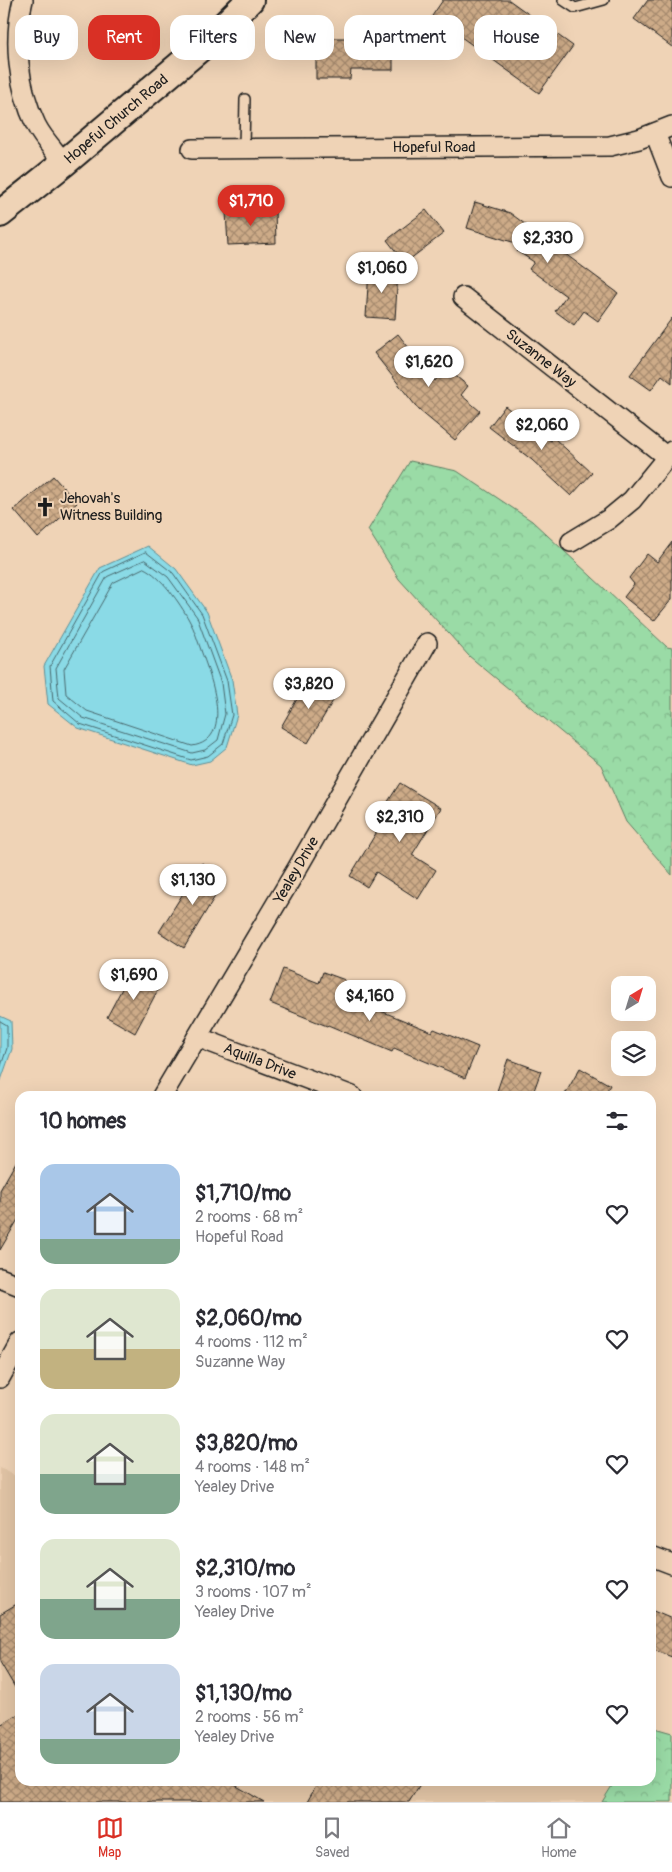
<!DOCTYPE html>
<meta charset="utf-8">
<style>
body{margin:0;font-family:Pangolin,sans-serif;background:#f2f2f3;color:#2b2b33;height:100vh;display:flex;flex-direction:column;font-size:19px;white-space:nowrap}
*{box-sizing:border-box;margin:0}
p{font-size:16px;color:#7c7c81}
.icon{flex:none;width:28px;height:28px;fill:none;stroke:currentColor;stroke-width:2;stroke-linecap:round;stroke-linejoin:round}
.map{position:relative;flex:1;overflow:hidden}
.details{position:absolute;left:15px;top:1091px;width:641px;height:695px;display:flex;flex-direction:column;background:#fff;border-radius:15px;box-shadow:0 5px 20px #0002}
.details>*{flex:none}
.hud{position:absolute;left:15px;top:15px;width:642px;height:45px;display:flex;gap:10px}
.needle{width:32px;rotate:38deg}
.fabs{position:absolute;left:611px;top:976px;display:grid;gap:10px}
.fabs a{display:grid;place-items:center;width:45px;height:45px;border-radius:10px;background:#fff;box-shadow:0 5px 20px #0002;font-size:25px}
.price{position:absolute;translate:-50% -42px;padding:0 11px;border-radius:18px;background:#fff;color:#222;font-size:16px;line-height:32px;filter:drop-shadow(0 1px 2px #0008)}
.price::after{content:'';position:absolute;left:50%;top:30px;width:15px;height:11px;margin-left:-8px;background:inherit;clip-path:polygon(0 0,100% 0,50% 100%)}
.price.selected{background:#d93025;color:#fff}
ul{padding:0;list-style:none}
li{display:flex;align-items:center;gap:15px;height:125px;padding:0 25px}
li span{display:grid;place-items:center;flex:none;width:140px;height:100px;border-radius:15px;color:#555}
li>.icon{margin-inline-start:auto}
span .icon{width:60px;height:60px;fill:#fffc;stroke-width:1}
li b{font-size:21px}
h2{display:flex;justify-content:space-between;align-items:center;height:60px;padding:0 25px;font-size:21px}
.pill{padding:0 18px;border-radius:15px;background:#fff;box-shadow:0 5px 20px #0002;font-size:18px;line-height:45px}
.pill.selected{background:#d93025;color:#fff}
.dock{display:flex;justify-content:space-around;align-items:center;height:70px;border-top:1px solid #e1e1e2;background:#fff;font-size:14px;color:#7c7c81}
.dock a{display:grid;justify-items:center;gap:2px}
.dock .selected{color:#d93025}
.map>svg:first-child{display:block}
.built{fill:#e1c4a5}
.forest{fill:url(#forest-crowns);stroke:#5b7c61}
.water{fill:#8adae6;stroke:#5e8e95}
.lines{fill:none;stroke-linecap:round;stroke-linejoin:round}
.shore{stroke:#48686d;stroke-width:1}
.building{fill:url(#building-cross-hatch);stroke:#1c1c1c}
.lane-casing{stroke:#1c1c1c;stroke-width:12}
.street-casing{stroke:#1c1c1c;stroke-width:22}
.secondary-casing{stroke:#1c1c1c;stroke-width:30}
.lane{stroke:#efd3b6;stroke-width:9}
.street{stroke:#efd3b6;stroke-width:19}
.secondary{stroke:#efd3b6;stroke-width:26}
.labels{text-anchor:middle;stroke-width:4;stroke-linejoin:round;paint-order:stroke}
.street-label{font-size:15px;fill:#1c1c1c;stroke:#efd3b6}
.poi-label{font-size:15px;fill:#1c1c1c;stroke:#efd3b6;text-anchor:start}
</style>
<div class="map">
<svg width="672" height="1802" viewBox="0 0 672 1802">
<defs>
<pattern id="forest-crowns" width="20" height="18" patternUnits="userSpaceOnUse" patternTransform="scale(1.25)"><rect width="20" height="18" fill="#9adba6"/><path d="M2 6a3 3 0 1 1 6 0M12 15a3 3 0 1 1 6 0" fill="none" stroke="#84bb8e"/></pattern>
<pattern id="building-cross-hatch" width="8" height="8" patternUnits="userSpaceOnUse" patternTransform="scale(1.25)"><rect width="8" height="8" fill="#cdab88"/><path d="M0 0l8 8M0 8l8-8" fill="none" stroke="#a68a6e"/></pattern>
</defs>
<rect width="100%" height="100%" fill="#efd3b6"/>
<filter id="ink" filterUnits="userSpaceOnUse"><feTurbulence type="fractalNoise" baseFrequency=".02" numOctaves="2"/><feDisplacementMap in="SourceGraphic" scale="10" xChannelSelector="R" yChannelSelector="G"/><feConvolveMatrix kernelMatrix="1 2 1 2 8 2 1 2 1" color-interpolation-filters="sRGB"/></filter>
<g filter="url(#ink)">
<polygon class="built" points="0,1468 20,1478 20,1781 615,1781 602,1802 0,1802"/>
<g class="forest">
<polygon points="410,461 457,471 532,521 667,647 672,648 672,875 626,822 601,765 469,656 399,579 368,530"/>
<polygon points="651,1727 672,1733 672,1802 602,1802 615,1781 651,1781"/>
</g>
<g class="water">
<polygon points="148,546 176,569 207,612 232,680 237,715 227,747 210,761 192,765 78,728 48,704 44,666 100,568"/>
<polygon points="0,1016 11,1021 12,1049 0,1083"/>
</g>
<g class="lines">
<g class="shore">
<polygon points="146,552 173,573 202,614 227,681 232,715 223,744 208,756 191,760 80,724 53,701 50,666 103,572"/>
<polygon points="145,560 168,577 197,617 221,683 225,714 218,740 205,750 192,753 83,718 59,698 56,668 107,577"/>
<path d="M144,568c17,8 36,35 45,52 6,10 9,22 13,33 9,25 33,87 -10,93l-105,-35 -21,-17 -2,-25 49,-86z"/>
<polyline points="0,1021 7,1025 7,1048 0,1069"/>
</g>
</g>
<g class="building">
<polygon points="443,0 509,0 573,46 539,93 432,16"/>
<polygon points="648,0 672,0 672,47 634,19"/>
<polygon points="316,38 393,38 393,70 351,70 350,79 316,79"/>
<polygon points="475,202 510,213 618,293 598,321 584,311 574,325 555,311 566,296 529,269 534,262 517,251 522,245 467,228"/>
<polygon points="275,210 276,243 228,245 226,212"/>
<polygon points="426,210 444,233 405,263 387,240"/>
<polygon points="369,270 398,272 395,319 366,317"/>
<polygon points="672,318 672,383 662,375 651,390 630,375"/>
<polygon points="398,334 435,381 446,368 468,386 461,395 480,411 455,440 419,410 374,353"/>
<polygon points="505,406 551,441 554,438 592,473 571,496 532,460 489,427"/>
<polygon points="53,476 77,503 38,538 14,510"/>
<polygon points="672,542 672,599 654,621 624,597 634,584 629,578 647,554 657,562"/>
<polygon points="309,678 337,694 308,743 281,727"/>
<polygon points="400,783 441,808 412,855 436,870 418,899 376,872 367,887 350,876 384,820 378,817"/>
<polygon points="202,863 226,878 184,948 159,932"/>
<polygon points="133,968 161,984 135,1033 107,1017"/>
<polygon points="283,969 319,983 323,972 345,980 340,994 432,1032 434,1029 478,1047 465,1078 394,1048 392,1052 328,1025 327,1026 270,1003"/>
<polygon points="508,1059 541,1071 532,1096 511,1096 497,1091"/>
<polygon points="580,1068 610,1085 604,1096 564,1096"/>
<polygon points="20,1155 20,1216 0,1250 0,1190"/>
<polygon points="20,1602 20,1696 0,1662 0,1614"/>
<polygon points="651,1610 672,1619 672,1657 651,1649"/>
<polygon points="20,1713 20,1781 228,1781 264,1802 0,1802 0,1725"/>
<polygon points="319,1781 422,1781 409,1802 307,1802"/>
</g>
<g class="lines">
<defs>
<g id="lane">
<polyline points="563,0 575,8 604,0"/>
<polyline points="244,148 245,99"/>
</g>
<g id="street">
<path d="M23,0c-10,40 -5,88 13,125 7,14 19,26 28,38"/>
<polyline points="655,133 672,177"/>
<polyline points="192,149 610,146 639,139 672,126"/>
<polyline points="463,297 667,457"/>
<polyline points="571,542 609,519 632,500 672,451"/>
<polyline points="197,1037 352,1096"/>
<polyline points="162,1096 298,867 427,643"/>
<polyline points="0,1278 20,1286"/>
<polyline points="0,1378 20,1342"/>
<polyline points="651,1556 672,1564"/>
</g>
<polyline id="secondary" points="0,214 64,163 206,43 250,0"/>
</defs>
<use href="#lane" class="lane-casing"/>
<use href="#street" class="street-casing"/>
<use href="#secondary" class="secondary-casing"/>
<use href="#lane" class="lane"/>
<use href="#street" class="street"/>
<use href="#secondary" class="secondary"/>
</g>
</g>
<defs>
<symbol id="church-bare" viewBox="-9 -9 18 18"><path d="M-1.2-6h2.4v3.5h3.3v2.4h-3.3V6h-2.4V-.1h-3.3v-2.4h3.3Z" fill="#1c1c1c" stroke="#efd3b6" stroke-width="2.5" paint-order="stroke"/></symbol>
</defs>
<g fill-rule="evenodd">
<use href="#church-bare" x="31" y="493" width="28" height="28"/>
</g>
<g class="labels">
<g class="street-label">
<text transform="translate(116 119) rotate(-40)" y="5">Hopeful Church Road</text>
<text x="434" y="152">Hopeful Road</text>
<text transform="translate(541 358) rotate(38)" y="5">Suzanne Way</text>
<text transform="translate(296 870) rotate(-60)" y="5">Yealey Drive</text>
<text transform="translate(260 1061) rotate(21)" y="5">Aquilla Drive</text>
</g>
<g class="poi-label">
<text x="60" y="503">Jehovah's<tspan x="60" dy="17">Witness Building</tspan></text>
</g>
</g>
</svg>
<div class="fabs">
<a><svg class="needle" viewBox="-14 -14 28 28"><path d="M0-13l5 13h-10z" fill="#e53935"/><path d="M0 13l5-13h-10z" fill="#7c7c81"/></svg></a>
<a><svg class="icon" aria-label="layers" viewBox="0 0 24 24"><path d="M12 4l9 5-9 5-9-5zM3 14l9 5 9-5"/></svg></a>
</div>
<b class="price selected" style="left:251px;top:227px">$1,710</b>
<b class="price" style="left:548px;top:264px">$2,330</b>
<b class="price" style="left:382px;top:294px">$1,060</b>
<b class="price" style="left:429px;top:388px">$1,620</b>
<b class="price" style="left:542px;top:451px">$2,060</b>
<b class="price" style="left:309px;top:710px">$3,820</b>
<b class="price" style="left:400px;top:843px">$2,310</b>
<b class="price" style="left:193px;top:906px">$1,130</b>
<b class="price" style="left:134px;top:1001px">$1,690</b>
<b class="price" style="left:370px;top:1022px">$4,160</b>
<div class="hud">
<a class="pill">Buy</a>
<a class="pill selected">Rent</a>
<a class="pill">Filters</a>
<a class="pill">New</a>
<a class="pill">Apartment</a>
<a class="pill">House</a>
</div>
<section class="details">
<h2>10 homes<svg class="icon" aria-label="filters" viewBox="0 0 24 24"><path d="M4 7h16M4 17h16"/><circle cx="9" cy="7" r="2"/><circle cx="15" cy="17" r="2"/></svg></h2>
<ul>
<li><span style="background:linear-gradient(#a9c7e8 75%,#7fa58c 0)"><svg class="icon" aria-label="home" viewBox="0 0 24 24"><path d="M3 11l9-7 9 7M6 9v11h12V9"/></svg></span><div><b>$1,710/mo</b><p>2 rooms · 68 m²</p><p>Hopeful Road</p></div><svg class="icon" aria-label="heart" viewBox="0 0 24 24"><path d="M12 20l-8-8c-3-5 5-10 8-4 3-6 11-1 8 4z"/></svg></li>
<li><span style="background:linear-gradient(#dfe7d0 60%,#c2b280 0)"><svg class="icon" aria-label="home" viewBox="0 0 24 24"><path d="M3 11l9-7 9 7M6 9v11h12V9"/></svg></span><div><b>$2,060/mo</b><p>4 rooms · 112 m²</p><p>Suzanne Way</p></div><svg class="icon" aria-label="heart" viewBox="0 0 24 24"><path d="M12 20l-8-8c-3-5 5-10 8-4 3-6 11-1 8 4z"/></svg></li>
<li><span style="background:linear-gradient(#dfe7d0 60%,#7fa58c 0)"><svg class="icon" aria-label="home" viewBox="0 0 24 24"><path d="M3 11l9-7 9 7M6 9v11h12V9"/></svg></span><div><b>$3,820/mo</b><p>4 rooms · 148 m²</p><p>Yealey Drive</p></div><svg class="icon" aria-label="heart" viewBox="0 0 24 24"><path d="M12 20l-8-8c-3-5 5-10 8-4 3-6 11-1 8 4z"/></svg></li>
<li><span style="background:linear-gradient(#dfe7d0 60%,#7fa58c 0)"><svg class="icon" aria-label="home" viewBox="0 0 24 24"><path d="M3 11l9-7 9 7M6 9v11h12V9"/></svg></span><div><b>$2,310/mo</b><p>3 rooms · 107 m²</p><p>Yealey Drive</p></div><svg class="icon" aria-label="heart" viewBox="0 0 24 24"><path d="M12 20l-8-8c-3-5 5-10 8-4 3-6 11-1 8 4z"/></svg></li>
<li><span style="background:linear-gradient(#c9d6e8 75%,#7fa58c 0)"><svg class="icon" aria-label="home" viewBox="0 0 24 24"><path d="M3 11l9-7 9 7M6 9v11h12V9"/></svg></span><div><b>$1,130/mo</b><p>2 rooms · 56 m²</p><p>Yealey Drive</p></div><svg class="icon" aria-label="heart" viewBox="0 0 24 24"><path d="M12 20l-8-8c-3-5 5-10 8-4 3-6 11-1 8 4z"/></svg></li>
</ul>
</section>
</div>
<nav class="dock">
<a class="selected"><svg class="icon" aria-label="map" viewBox="0 0 24 24"><path d="M3 6l6-2 6 2 6-2v14l-6 2-6-2-6 2zM9 4v14M15 6v14"/></svg>Map</a>
<a><svg class="icon" aria-label="saved" viewBox="0 0 24 24"><path d="M7 4h10v16l-5-4-5 4z"/></svg>Saved</a>
<a><svg class="icon" aria-label="home" viewBox="0 0 24 24"><path d="M3 11l9-7 9 7M6 9v11h12V9"/></svg>Home</a>
</nav>
